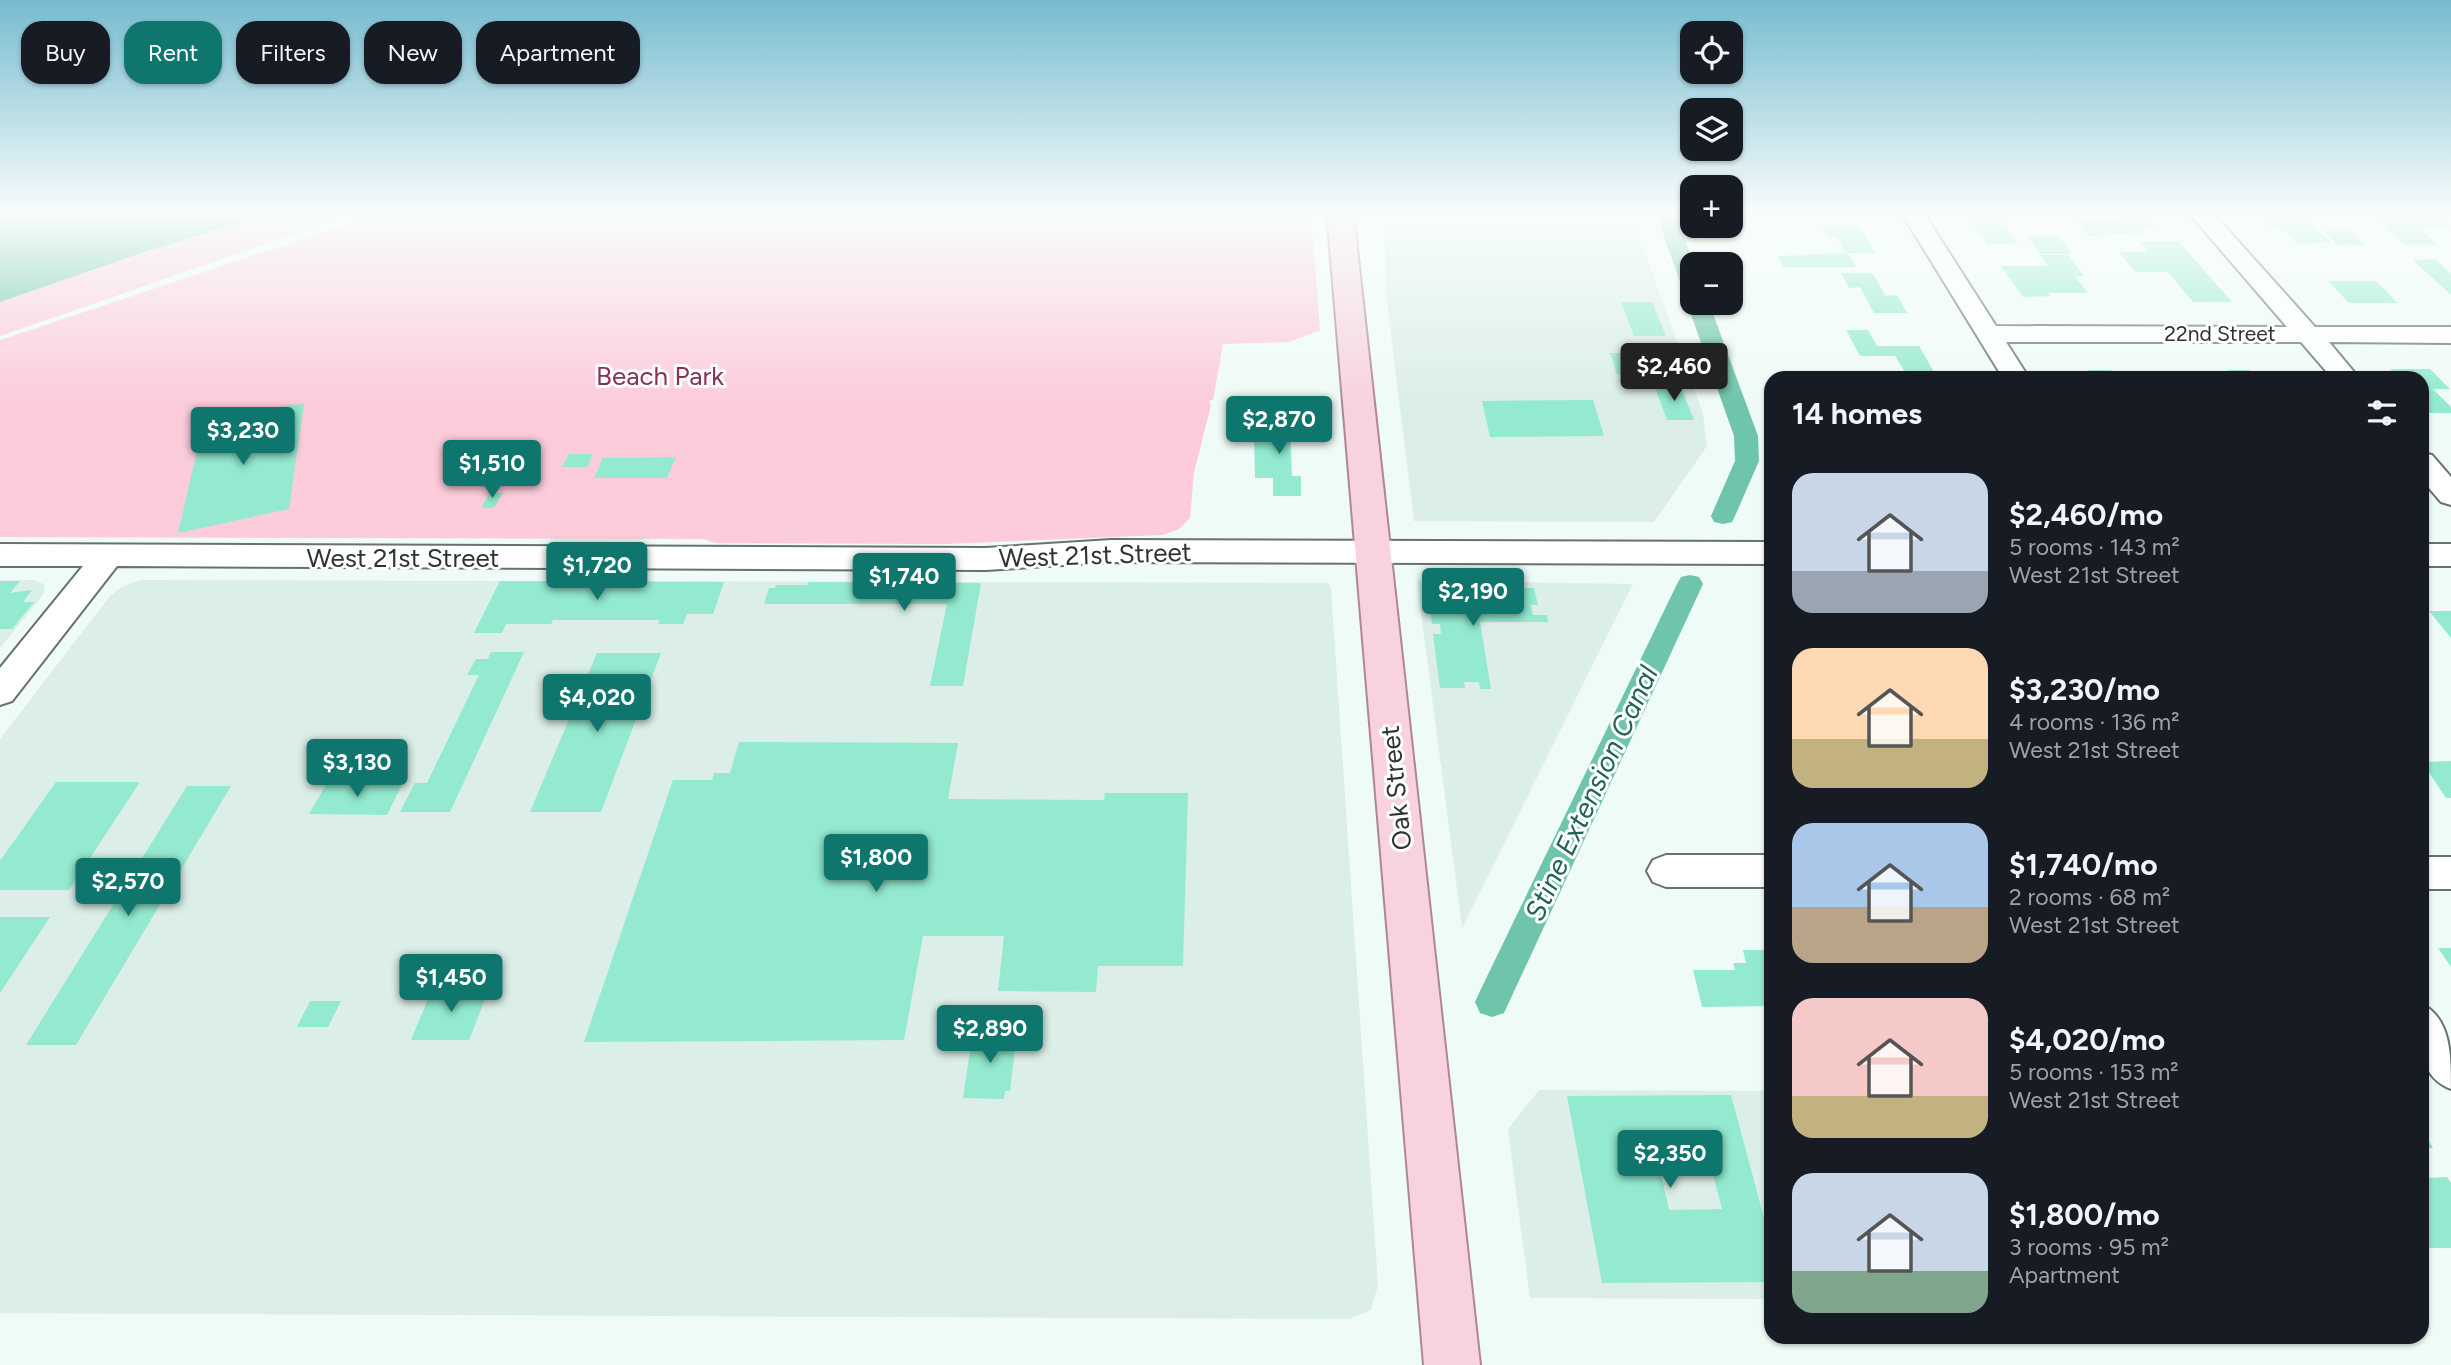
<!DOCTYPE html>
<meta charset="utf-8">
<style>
body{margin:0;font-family:Figtree,sans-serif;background:#242831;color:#f1f3f6;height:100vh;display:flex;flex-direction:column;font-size:26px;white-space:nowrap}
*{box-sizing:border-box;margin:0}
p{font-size:23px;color:#9ea1a6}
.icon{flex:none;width:38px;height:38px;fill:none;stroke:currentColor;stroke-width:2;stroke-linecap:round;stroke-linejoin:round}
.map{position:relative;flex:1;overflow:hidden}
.side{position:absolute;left:1764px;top:371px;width:665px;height:973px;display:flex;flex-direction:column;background:#171b24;border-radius:21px;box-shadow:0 2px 5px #0004}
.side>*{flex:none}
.banner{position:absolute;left:21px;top:21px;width:665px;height:63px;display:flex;gap:14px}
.tools{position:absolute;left:1680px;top:21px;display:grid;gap:14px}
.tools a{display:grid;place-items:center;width:63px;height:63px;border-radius:14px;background:#171b24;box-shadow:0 2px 5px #0004;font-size:35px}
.price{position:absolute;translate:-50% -60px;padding:0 16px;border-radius:7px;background:#0f766e;color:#fff;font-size:23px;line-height:46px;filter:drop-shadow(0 2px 4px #0008)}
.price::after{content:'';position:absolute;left:50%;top:42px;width:21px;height:16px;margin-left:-10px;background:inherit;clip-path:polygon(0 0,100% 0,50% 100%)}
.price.selected{background:#222;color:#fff}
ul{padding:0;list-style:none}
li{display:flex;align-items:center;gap:21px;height:175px;padding:0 28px}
li span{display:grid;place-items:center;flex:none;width:196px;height:140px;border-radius:21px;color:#555}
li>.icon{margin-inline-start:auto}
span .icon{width:84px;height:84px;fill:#fffc;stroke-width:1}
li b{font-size:30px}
h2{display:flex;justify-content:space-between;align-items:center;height:84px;padding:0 28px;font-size:30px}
.chip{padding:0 24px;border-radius:21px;background:#171b24;box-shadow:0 2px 5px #0004;font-size:24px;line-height:63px}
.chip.selected{background:#0f766e;color:#fff}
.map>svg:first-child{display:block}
.built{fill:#dbeee7}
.green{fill:#fcccdb}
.water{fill:#6ec5ab}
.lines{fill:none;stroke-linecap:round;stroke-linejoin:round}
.canal{fill:#6ec5ab;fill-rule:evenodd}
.building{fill:#93ead0;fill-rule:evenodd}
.minor-casing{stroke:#67726e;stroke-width:4}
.major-casing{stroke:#af8794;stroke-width:4}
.minor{fill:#fff;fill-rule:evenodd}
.major{fill:#f8d2df;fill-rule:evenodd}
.labels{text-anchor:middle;stroke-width:6;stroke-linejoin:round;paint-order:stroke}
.far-street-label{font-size:21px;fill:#2e3331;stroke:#fff}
.park-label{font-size:26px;fill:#863154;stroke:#fff}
.street-label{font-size:26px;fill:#2e3331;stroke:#fff}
.water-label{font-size:28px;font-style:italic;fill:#206453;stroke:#fff}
</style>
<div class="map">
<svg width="2451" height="1365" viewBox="0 0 2451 1365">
<rect width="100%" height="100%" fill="#effbf7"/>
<g class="built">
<polygon points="1384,212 1637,212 1634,222 1703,414 1707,446 1654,522 1414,521 1386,294"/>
<polygon points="0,580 35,580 45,585 43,595 0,648"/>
<polygon points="140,580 1328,583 1331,589 1378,1285 1371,1310 1349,1319 0,1313 0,739 110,596 123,586"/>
<polygon points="1417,581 1633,584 1462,928"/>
<polygon points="1539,1090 1771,1091 1771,1299 1530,1298 1508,1129"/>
</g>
<g class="green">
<polygon points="0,212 358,212 0,336"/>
<polygon points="384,212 1311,212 1320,330 1289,342 1223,344 1213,400 1209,401 1211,405 1194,473 1190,518 1179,529 1163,535 944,544 715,543 703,539 0,537 0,340"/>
</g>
<polygon class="water" points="0,212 274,212 141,253 0,302"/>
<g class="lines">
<g class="canal">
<polygon points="1660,212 1679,212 1681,228 1694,264 1692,293 1685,291 1682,287 1661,228"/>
<polygon points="1692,298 1692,303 1709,303 1758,436 1759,461 1735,516 1732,522 1723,524 1714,522 1711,516 1735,461 1734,436 1687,303"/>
<polygon points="1690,575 1699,577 1703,584 1504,1013 1492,1017 1480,1013 1475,1002 1480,991 1677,584 1681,577"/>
</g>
</g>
<g class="building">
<polygon points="1964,212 1994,212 2018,243 1987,244"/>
<polygon points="2113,212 2147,212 2151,216 2144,216 2155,228 2142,228 2146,233 2088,236 2076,221 2121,220"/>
<polygon points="2254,212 2311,212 2317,218 2298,218 2302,222 2310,222 2331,242 2297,243 2283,228 2269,228"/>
<polygon points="2368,212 2436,212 2451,227 2418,227 2438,245 2405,245"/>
<polygon points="1821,225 1859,225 1875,253 1848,253 1856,267 1783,267 1778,256 1846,253 1836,237 1828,237"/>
<polygon points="2349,230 2364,245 2338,245 2323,231"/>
<polygon points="2028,237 2059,237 2072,254 2040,254"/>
<polygon points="2139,241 2178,241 2232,302 2193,302 2168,272 2135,272 2119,252 2148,252"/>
<polygon points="2040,255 2068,255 2084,276 2075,276 2088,293 2048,293 2051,296 2023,297 2001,266 2048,266"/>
<polygon points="2435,259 2451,274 2451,295 2413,260"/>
<polygon points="1841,273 1872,273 1886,296 1897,295 1907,313 1874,313 1860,287 1849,288"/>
<polygon points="2328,281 2376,281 2398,303 2349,303"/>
<polygon points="1621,302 1652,302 1666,336 1634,336"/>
<polygon points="1846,330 1868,330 1877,346 1919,346 1937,377 1908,377 1895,356 1860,356"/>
<polygon points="1628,347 1659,347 1669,374 1617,374 1610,353 1630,353"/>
<polygon points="2390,369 2430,369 2450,389 2433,389 2451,407 2451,413 2422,413 2422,378 2399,378"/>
<polygon points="2088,370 2111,370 2117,378 2094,378"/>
<polygon points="2228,370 2249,370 2255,378 2234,378"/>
<polygon points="2212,371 2217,378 2153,378 2151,375 2192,375 2189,372"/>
<polygon points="1654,385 1680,385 1694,420 1667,420"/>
<polygon points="1593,400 1604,436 1490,437 1482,401"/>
<polygon points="304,403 289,509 178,533 204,421"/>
<polygon points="1275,414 1302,414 1303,432 1290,432 1292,476 1301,476 1301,496 1273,496 1273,478 1255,478 1254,435 1275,435"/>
<polygon points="569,454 593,454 587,467 562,467"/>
<polygon points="676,457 667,478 594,478 603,458"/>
<polygon points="490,493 503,493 494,508 481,508"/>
<polygon points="0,581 20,581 10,593 32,590 23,602 34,602 12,629 0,629"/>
<polygon points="500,581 724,582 713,614 687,614 683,624 658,624 660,620 553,620 551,624 506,624 502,633 474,633"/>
<polygon points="808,582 981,583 963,686 930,686 947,604 764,604 769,588 775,588 776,585 807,585"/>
<polygon points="1427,587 1534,588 1538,605 1531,605 1533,615 1547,615 1548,622 1480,622 1491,689 1480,689 1479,682 1464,682 1465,688 1440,688 1433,634 1441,634 1440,624 1432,624"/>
<polygon points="2429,611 2451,611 2451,638"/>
<polygon points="491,652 524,652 450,812 400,812 415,783 427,783 479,675 467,675 476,659 488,659"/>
<polygon points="597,653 661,653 601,812 530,812"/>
<polygon points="739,742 958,743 948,799 1104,800 1105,793 1188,793 1183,966 1098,966 1096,992 998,991 1004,936 923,936 904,1040 584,1042 673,780 712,780 714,773 730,773"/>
<polygon points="2451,761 2451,798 2446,798 2422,762"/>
<polygon points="56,782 140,782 69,890 0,890 0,861"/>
<polygon points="327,783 403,783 387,815 309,814"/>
<polygon points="187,786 231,786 76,1045 26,1045"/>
<polygon points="0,917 50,917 0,993"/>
<polygon points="2438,948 2451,948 2451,967"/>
<polygon points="1743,950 1771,950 1771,1006 1702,1007 1693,970 1735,970 1733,963 1746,963"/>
<polygon points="433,987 490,987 469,1040 411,1040"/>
<polygon points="310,1001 341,1001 328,1027 297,1027"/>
<polygon points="973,1031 1017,1031 1010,1091 1005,1091 1004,1099 963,1098"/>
<path d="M1731,1095l40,149v38l-169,1 -35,-187zM1709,1159l13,50 -53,1 -11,-50z"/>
<polygon points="2422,1129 2433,1148 2422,1148"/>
<polygon points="2447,1177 2451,1183 2451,1248 2424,1248 2422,1178"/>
</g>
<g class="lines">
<defs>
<g id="minor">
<polygon points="1901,212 1923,212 1996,326 2287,327 2188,212 2212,212 2315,327 2451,327 2451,343 2329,342 2359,378 2332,378 2301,342 2006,342 2029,378 2003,378"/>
<polygon points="2422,453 2432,455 2451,477 2451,505 2441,502 2422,480"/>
<polygon points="1111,540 1771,542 1771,564 1111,562 986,570 117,566 12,701 0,705 0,668 83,566 0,566 0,544 986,548"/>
<rect x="2422" y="544" width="29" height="22"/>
<polygon points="1666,855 1771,855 1771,887 1666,887 1653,882 1647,871 1653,860"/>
<rect x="2422" y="857" width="29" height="32"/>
<path d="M2422,1004c29,15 29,51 29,85 -37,-15 -29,-51 -29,-85z"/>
</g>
<polygon id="major" points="1327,212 1353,212 1480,1365 1424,1365"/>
</defs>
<use href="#minor" class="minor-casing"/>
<use href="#major" class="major-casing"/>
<use href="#minor" class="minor"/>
<use href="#major" class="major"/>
</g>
<linearGradient id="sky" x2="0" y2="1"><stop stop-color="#77bbd0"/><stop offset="0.53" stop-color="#f8fdfb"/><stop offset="1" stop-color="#f8fdfb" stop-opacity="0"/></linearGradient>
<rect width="2451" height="403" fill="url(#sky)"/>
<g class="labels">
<g class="far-street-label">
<text x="2220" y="341">22nd Street</text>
</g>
<g class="park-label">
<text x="660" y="385">Beach Park</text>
</g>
<g class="street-label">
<text transform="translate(1095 555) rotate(-2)" y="9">West 21st Street</text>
<text x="403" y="567">West 21st Street</text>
<text transform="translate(1396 788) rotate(-96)" y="9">Oak Street</text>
</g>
<g class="water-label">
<text transform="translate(1591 793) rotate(-65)" y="10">Stine Extension Canal</text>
</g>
</g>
</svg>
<div class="tools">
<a><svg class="icon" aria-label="locate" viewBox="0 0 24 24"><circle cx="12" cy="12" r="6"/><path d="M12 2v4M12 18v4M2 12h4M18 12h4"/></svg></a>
<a><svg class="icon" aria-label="layers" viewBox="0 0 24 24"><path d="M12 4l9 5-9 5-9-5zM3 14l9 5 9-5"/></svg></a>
<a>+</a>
<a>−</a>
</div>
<b class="price selected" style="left:1674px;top:403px">$2,460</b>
<b class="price" style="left:1279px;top:456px">$2,870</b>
<b class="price" style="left:243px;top:467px">$3,230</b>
<b class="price" style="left:492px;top:500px">$1,510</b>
<b class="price" style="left:597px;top:602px">$1,720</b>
<b class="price" style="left:904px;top:613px">$1,740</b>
<b class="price" style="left:1473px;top:628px">$2,190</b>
<b class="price" style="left:597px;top:734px">$4,020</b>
<b class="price" style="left:357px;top:799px">$3,130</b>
<b class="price" style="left:876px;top:894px">$1,800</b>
<b class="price" style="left:128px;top:918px">$2,570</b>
<b class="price" style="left:451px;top:1014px">$1,450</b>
<b class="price" style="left:990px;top:1065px">$2,890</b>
<b class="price" style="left:1670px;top:1190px">$2,350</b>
<div class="banner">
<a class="chip">Buy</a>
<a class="chip selected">Rent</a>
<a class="chip">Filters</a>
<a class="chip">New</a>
<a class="chip">Apartment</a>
</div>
<section class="side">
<h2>14 homes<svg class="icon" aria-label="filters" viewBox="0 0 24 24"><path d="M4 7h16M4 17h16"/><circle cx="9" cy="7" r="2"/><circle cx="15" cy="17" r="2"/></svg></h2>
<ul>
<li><span style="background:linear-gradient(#c9d6e8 70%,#9aa5b1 0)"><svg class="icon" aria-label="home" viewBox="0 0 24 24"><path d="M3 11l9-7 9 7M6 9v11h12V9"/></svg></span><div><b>$2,460/mo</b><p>5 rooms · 143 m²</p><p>West 21st Street</p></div></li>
<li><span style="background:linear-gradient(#ffd9b3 65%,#c2b280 0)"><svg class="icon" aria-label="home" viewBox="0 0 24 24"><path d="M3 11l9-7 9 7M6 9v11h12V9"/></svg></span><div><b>$3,230/mo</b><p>4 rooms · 136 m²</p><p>West 21st Street</p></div></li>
<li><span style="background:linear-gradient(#a9c7e8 60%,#b9a48a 0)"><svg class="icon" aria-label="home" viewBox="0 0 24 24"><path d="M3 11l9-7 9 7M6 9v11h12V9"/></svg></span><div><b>$1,740/mo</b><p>2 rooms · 68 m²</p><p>West 21st Street</p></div></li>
<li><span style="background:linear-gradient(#f6c9c9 70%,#c2b280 0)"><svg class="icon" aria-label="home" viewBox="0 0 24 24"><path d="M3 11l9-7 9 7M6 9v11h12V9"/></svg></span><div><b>$4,020/mo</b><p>5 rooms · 153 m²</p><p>West 21st Street</p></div></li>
<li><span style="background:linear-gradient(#c9d6e8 70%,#7fa58c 0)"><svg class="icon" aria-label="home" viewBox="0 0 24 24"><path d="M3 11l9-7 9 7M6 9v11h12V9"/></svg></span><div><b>$1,800/mo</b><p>3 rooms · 95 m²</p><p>Apartment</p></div></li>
</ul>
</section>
</div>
